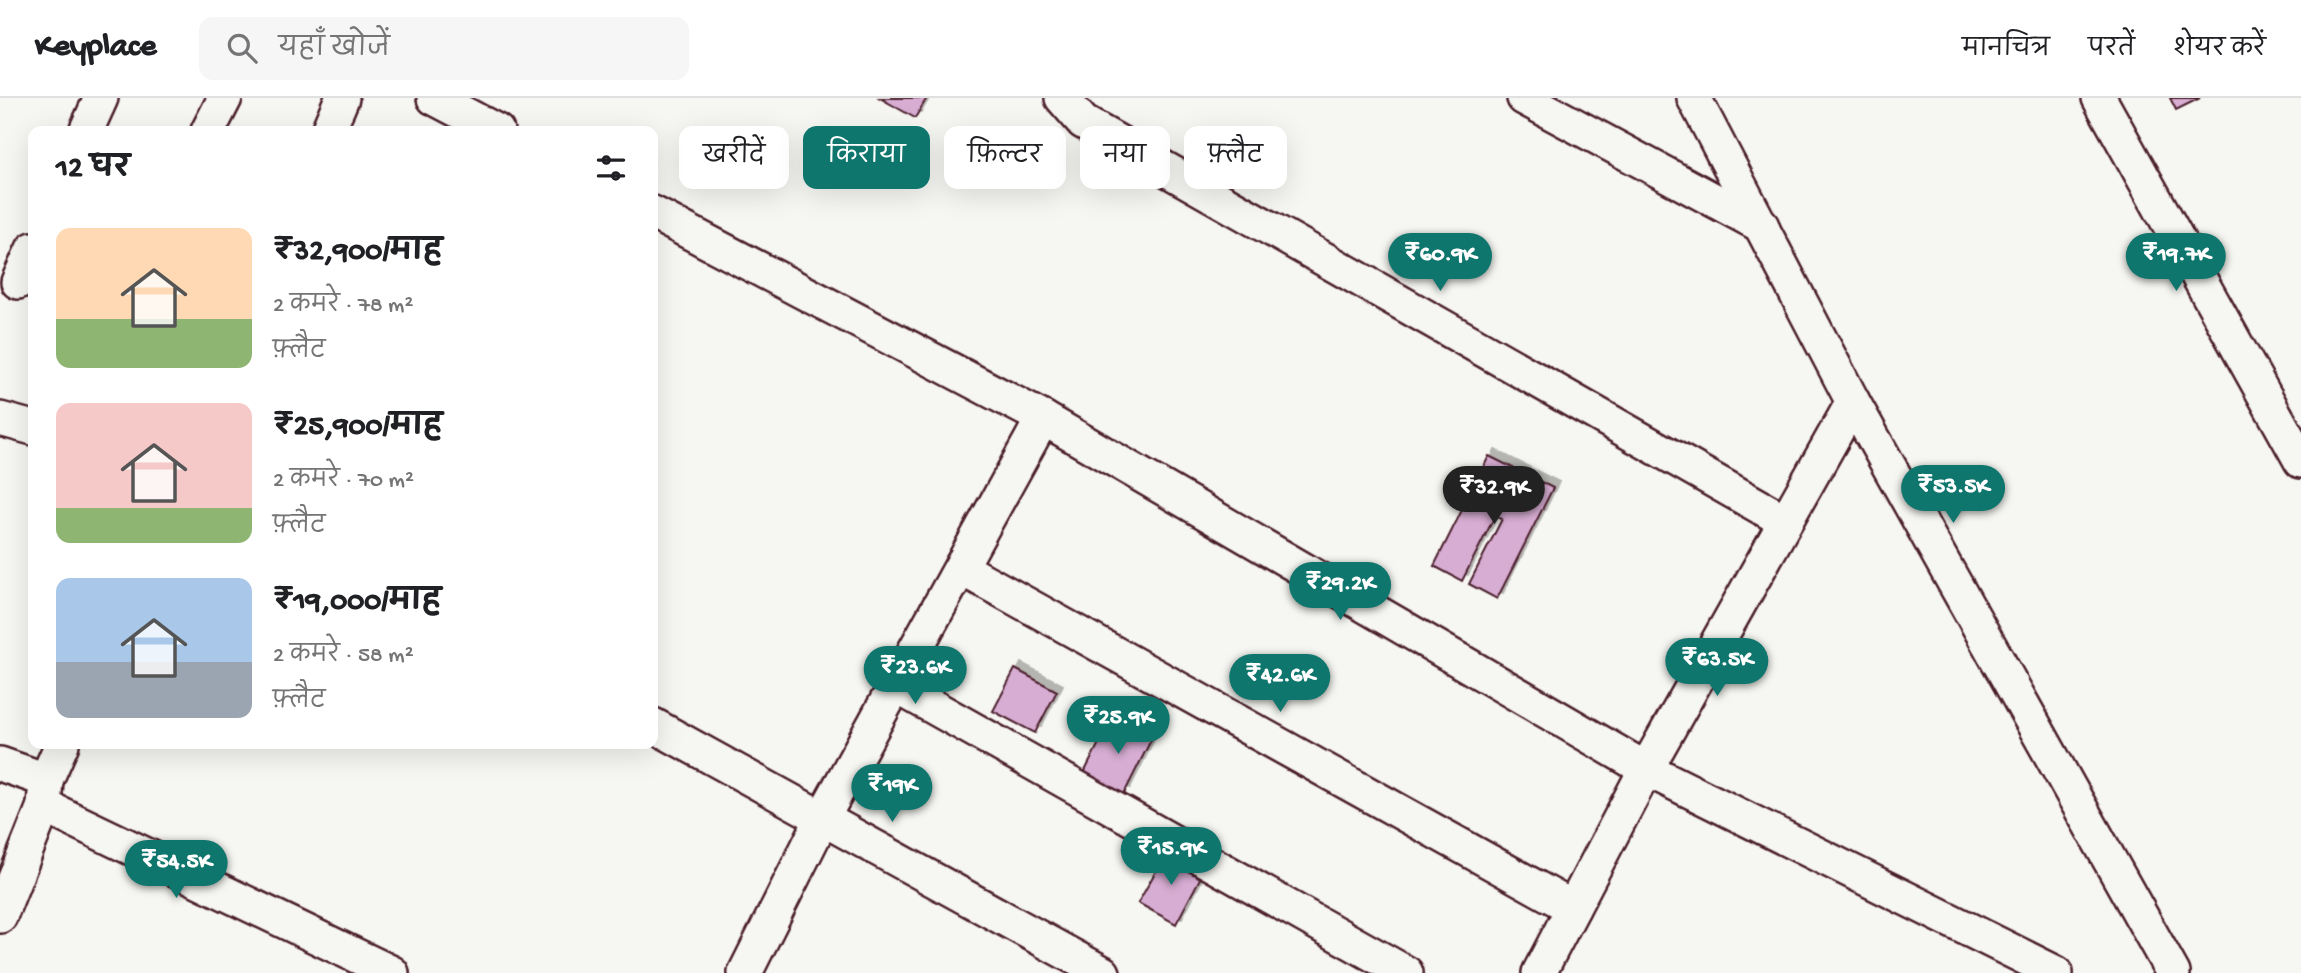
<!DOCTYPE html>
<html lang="hi">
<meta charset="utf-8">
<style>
body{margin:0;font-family:"Gochi Hand","Playpen Sans Deva",sans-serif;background:#f6f6f6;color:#202124;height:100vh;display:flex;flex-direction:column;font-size:26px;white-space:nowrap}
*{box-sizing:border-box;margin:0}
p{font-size:23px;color:#757577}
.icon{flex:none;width:38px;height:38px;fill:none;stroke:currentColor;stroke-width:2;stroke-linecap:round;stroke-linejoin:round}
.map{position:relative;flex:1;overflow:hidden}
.drawer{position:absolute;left:28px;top:28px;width:630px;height:623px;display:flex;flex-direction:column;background:#fff;border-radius:14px;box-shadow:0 7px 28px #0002}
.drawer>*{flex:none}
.hud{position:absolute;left:679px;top:28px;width:665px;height:63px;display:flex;gap:14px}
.price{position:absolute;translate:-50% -60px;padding:0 16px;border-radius:24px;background:#0f766e;color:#fff;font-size:23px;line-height:46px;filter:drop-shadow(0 2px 4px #0008)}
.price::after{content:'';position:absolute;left:50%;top:42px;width:21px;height:16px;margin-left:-10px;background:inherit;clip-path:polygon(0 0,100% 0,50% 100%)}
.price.active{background:#222;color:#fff}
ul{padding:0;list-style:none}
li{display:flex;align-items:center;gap:21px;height:175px;padding:0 28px}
li span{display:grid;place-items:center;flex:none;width:196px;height:140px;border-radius:14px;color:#555}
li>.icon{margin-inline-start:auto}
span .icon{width:84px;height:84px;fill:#fffc;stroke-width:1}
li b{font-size:30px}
h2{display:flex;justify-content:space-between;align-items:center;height:84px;padding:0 28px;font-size:30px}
.tag{padding:0 24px;border-radius:14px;background:#fff;box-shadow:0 7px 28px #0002;font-size:24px;line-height:63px}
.tag.active{background:#0f766e;color:#fff}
header{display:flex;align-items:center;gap:42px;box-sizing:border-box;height:98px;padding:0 35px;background:#fff;border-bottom:2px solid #e0e0e0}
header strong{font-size:33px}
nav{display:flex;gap:38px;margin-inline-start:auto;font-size:24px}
.search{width:490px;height:63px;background:#f6f6f6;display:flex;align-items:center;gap:18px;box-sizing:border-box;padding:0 24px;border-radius:14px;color:#757577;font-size:26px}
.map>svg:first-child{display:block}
.building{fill:#d7add3;stroke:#4a1f2b;stroke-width:2;filter:url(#shadow)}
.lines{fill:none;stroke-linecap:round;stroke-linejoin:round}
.minor-casing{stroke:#4a1f2b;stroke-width:38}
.minor{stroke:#f6f6f2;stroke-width:33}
</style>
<header>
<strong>Keyplace</strong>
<div class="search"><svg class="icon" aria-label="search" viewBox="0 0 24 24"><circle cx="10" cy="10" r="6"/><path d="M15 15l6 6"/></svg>यहाँ खोजें</div>
<nav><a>मानचित्र</a><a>परतें</a><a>शेयर करें</a></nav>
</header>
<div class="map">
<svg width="2301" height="875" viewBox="0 0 2301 875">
<defs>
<filter id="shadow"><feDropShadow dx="6" dy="-6" stdDeviation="0" flood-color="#0004"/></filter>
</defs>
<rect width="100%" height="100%" fill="#f6f6f2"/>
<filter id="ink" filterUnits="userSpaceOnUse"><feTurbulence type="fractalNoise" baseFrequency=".0143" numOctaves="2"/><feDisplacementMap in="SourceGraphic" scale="14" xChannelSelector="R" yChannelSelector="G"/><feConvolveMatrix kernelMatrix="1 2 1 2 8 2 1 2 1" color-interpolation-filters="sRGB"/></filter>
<g filter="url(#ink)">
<g class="building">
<polygon points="880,0 927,0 915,20"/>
<polygon points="2170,0 2200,0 2176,12"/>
<polygon points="1489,358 1553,390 1497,501 1469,486 1502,421 1495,418 1462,483 1434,468"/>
<polygon points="1015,571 1057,593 1035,635 993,613"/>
<polygon points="1112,619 1152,640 1124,696 1084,675"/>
<polygon points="1167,753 1204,773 1176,826 1138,805"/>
</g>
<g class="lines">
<defs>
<g id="minor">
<polyline points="434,0 497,33"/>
<polyline points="1062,0 1083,24 1785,423"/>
<polyline points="1524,0 1762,128"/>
<polyline points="1694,0 1853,304 2173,875"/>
<polyline points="2099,0 2301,363"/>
<polyline points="86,33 101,0"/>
<polyline points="208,33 225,0"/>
<polyline points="328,33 342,0"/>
<polyline points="653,115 1043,320 1646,671 2056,875"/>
<polyline points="18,184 33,151"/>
<polyline points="0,321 33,330"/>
<polyline points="961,470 1573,810"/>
<polyline points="896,588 1406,875"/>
<polyline points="653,627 1103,875"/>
<polyline points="0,666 46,682 44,708 392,875"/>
<polyline points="46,682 62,646"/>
<polyline points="0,818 44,708"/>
<polyline points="745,875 823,719 1043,320"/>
<polyline points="1539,875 1646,671 1853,304"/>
</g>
</defs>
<use href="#minor" class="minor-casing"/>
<use href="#minor" class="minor"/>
</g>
</g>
</svg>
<b class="price" style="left:1440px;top:195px">₹60.9K</b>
<b class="price" style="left:2176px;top:195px">₹19.7K</b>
<b class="price" style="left:1953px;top:427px">₹53.5K</b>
<b class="price active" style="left:1494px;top:428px">₹32.9K</b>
<b class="price" style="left:1340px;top:524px">₹29.2K</b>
<b class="price" style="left:1717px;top:600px">₹63.5K</b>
<b class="price" style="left:915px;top:608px">₹23.6K</b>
<b class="price" style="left:1280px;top:616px">₹42.6K</b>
<b class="price" style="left:1118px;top:658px">₹25.9K</b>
<b class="price" style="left:892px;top:726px">₹19K</b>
<b class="price" style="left:1171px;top:789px">₹15.9K</b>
<b class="price" style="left:176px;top:802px">₹54.5K</b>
<div class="hud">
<a class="tag">खरीदें</a>
<a class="tag active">किराया</a>
<a class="tag">फ़िल्टर</a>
<a class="tag">नया</a>
<a class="tag">फ़्लैट</a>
</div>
<section class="drawer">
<h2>12 घर<svg class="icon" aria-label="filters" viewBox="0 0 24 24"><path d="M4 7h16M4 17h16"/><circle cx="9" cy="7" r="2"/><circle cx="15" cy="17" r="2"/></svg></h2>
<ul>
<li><span style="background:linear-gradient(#ffd9b3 65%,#8fb573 0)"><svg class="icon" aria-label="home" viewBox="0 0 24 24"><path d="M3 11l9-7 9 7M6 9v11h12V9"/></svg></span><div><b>₹32,900/माह</b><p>2 कमरे · 78 m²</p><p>फ़्लैट</p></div></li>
<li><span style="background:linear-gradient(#f6c9c9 75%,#8fb573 0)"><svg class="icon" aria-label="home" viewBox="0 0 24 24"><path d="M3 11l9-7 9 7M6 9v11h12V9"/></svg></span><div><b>₹25,900/माह</b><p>2 कमरे · 70 m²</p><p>फ़्लैट</p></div></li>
<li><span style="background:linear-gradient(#a9c7e8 60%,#9aa5b1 0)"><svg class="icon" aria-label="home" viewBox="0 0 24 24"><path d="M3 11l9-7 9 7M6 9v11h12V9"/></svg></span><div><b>₹19,000/माह</b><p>2 कमरे · 58 m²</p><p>फ़्लैट</p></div></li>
</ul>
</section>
</div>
